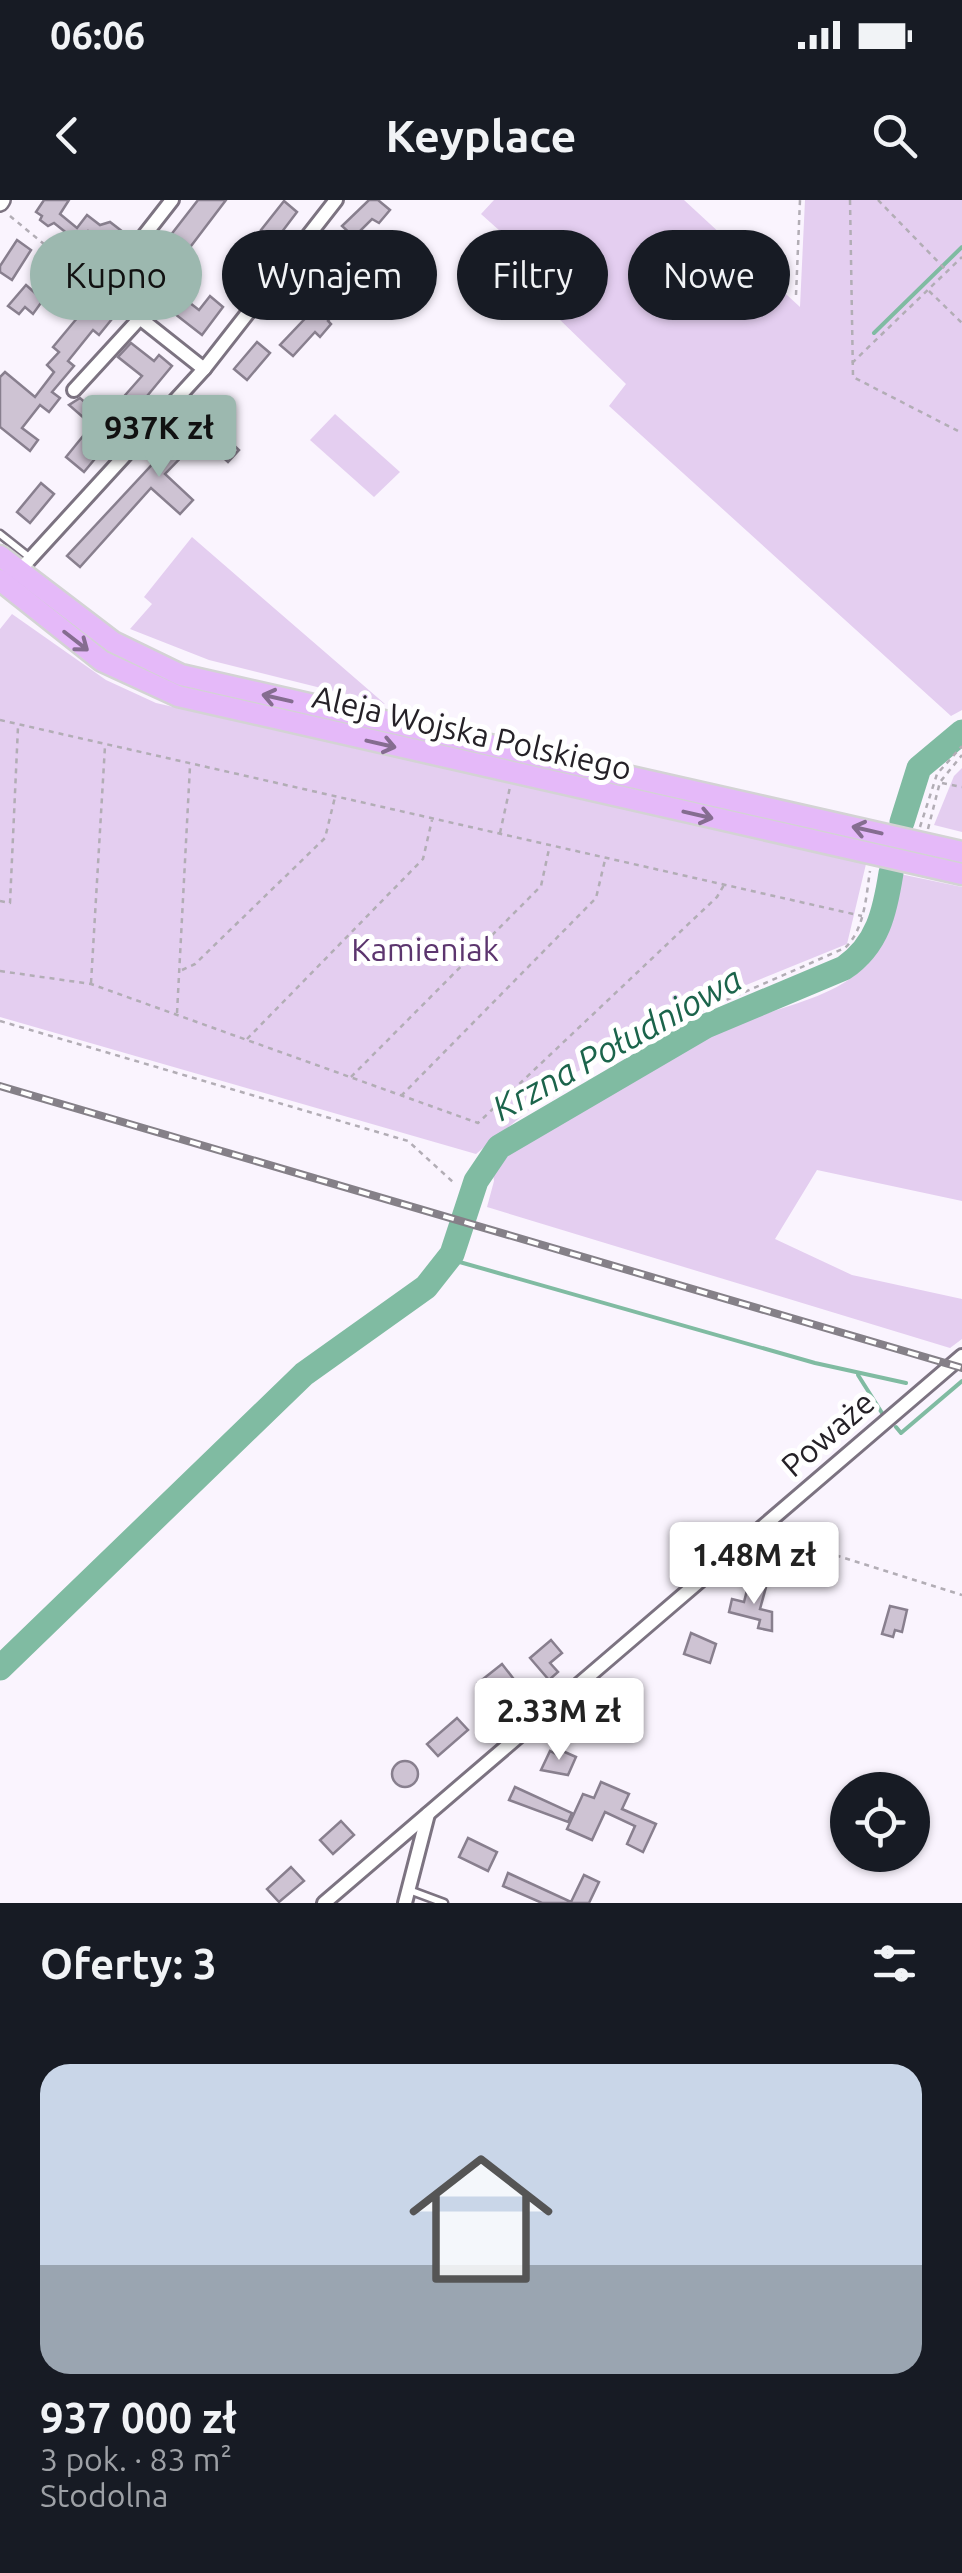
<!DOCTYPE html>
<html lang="pl">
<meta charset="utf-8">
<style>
body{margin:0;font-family:Ubuntu,sans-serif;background:#20242c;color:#f1f3f6;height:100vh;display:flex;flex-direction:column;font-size:38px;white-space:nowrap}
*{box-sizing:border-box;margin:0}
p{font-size:32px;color:#9ea1a6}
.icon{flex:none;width:55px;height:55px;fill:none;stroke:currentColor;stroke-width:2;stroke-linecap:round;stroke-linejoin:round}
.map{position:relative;height:1703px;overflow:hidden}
.sheet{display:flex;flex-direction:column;background:#171b24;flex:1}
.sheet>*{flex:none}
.top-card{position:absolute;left:30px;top:30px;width:902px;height:90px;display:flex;gap:20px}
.tools{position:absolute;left:830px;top:1572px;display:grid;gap:20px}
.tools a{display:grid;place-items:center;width:100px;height:100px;border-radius:50%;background:#171b24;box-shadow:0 2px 8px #0004;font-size:50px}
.price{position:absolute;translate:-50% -85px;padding:0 22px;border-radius:10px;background:#fff;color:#222;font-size:32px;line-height:65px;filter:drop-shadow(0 2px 5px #0008)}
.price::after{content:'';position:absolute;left:50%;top:60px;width:30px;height:22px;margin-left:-15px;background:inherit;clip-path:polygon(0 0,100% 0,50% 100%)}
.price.selected{background:#9cb8af;color:#111}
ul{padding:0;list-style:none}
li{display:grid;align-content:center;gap:20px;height:530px;padding:0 40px}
li span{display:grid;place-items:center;height:310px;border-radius:30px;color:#555}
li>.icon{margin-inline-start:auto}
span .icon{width:180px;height:180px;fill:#fffc;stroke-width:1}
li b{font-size:42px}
h2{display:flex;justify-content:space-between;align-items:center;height:120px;padding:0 40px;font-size:42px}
.chip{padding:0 35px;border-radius:45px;background:#171b24;box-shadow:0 2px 8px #0004;font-size:35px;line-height:90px}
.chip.selected{background:#9cb8af;color:#111}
.status{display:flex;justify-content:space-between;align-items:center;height:70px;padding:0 50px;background:#171b24;direction:ltr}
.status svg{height:28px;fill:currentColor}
header{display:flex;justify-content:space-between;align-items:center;height:130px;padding:0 40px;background:#171b24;font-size:45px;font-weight:700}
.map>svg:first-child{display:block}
.green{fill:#e4cef0}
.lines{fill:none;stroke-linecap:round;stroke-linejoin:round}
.stream{stroke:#80bba2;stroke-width:4}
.river{stroke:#80bba2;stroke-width:25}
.building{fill:#cec3d3;stroke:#887f8e;stroke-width:2.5}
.service-casing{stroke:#7c7381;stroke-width:11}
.minor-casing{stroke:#7c7381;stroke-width:18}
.tertiary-casing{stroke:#7c7381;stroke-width:20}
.primary-casing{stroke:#d3d3d4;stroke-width:25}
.path{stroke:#b2adb5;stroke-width:2.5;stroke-dasharray:5 5;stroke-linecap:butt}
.service{stroke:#fff;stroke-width:6}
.minor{stroke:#fff;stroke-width:12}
.tertiary{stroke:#fff;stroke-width:15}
.primary{stroke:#e5b9f9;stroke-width:20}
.rail-casing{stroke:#858088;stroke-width:8}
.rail{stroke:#fff;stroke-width:4;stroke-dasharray:11;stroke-linecap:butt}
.oneway{stroke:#856d90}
.labels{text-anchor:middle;stroke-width:10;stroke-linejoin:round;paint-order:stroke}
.street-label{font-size:32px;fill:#252127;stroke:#fff}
.park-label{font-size:32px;fill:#5c356e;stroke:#fff}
.water-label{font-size:35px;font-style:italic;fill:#1b644b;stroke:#fff}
</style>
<div class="status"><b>06:06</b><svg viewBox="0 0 49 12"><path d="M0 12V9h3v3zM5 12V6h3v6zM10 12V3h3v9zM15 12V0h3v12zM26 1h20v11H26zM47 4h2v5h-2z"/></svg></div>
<header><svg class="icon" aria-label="back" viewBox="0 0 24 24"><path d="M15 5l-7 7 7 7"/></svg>Keyplace<svg class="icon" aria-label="search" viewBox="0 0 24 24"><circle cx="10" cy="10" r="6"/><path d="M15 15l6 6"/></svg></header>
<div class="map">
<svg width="962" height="1703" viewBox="0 0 962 1703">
<rect width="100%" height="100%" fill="#faf4fe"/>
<g class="green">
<polygon points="494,0 684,0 800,107 805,0 962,0 962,510 951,516 609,206 626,184 522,83 539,66 481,14"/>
<polygon points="335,214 400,272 374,297 310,240"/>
<polygon points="192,337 385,504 209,460 130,429 152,404 144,397"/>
<polygon points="12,414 106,480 156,503 866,664 847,744 707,801 571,875 476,954 0,817 0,429"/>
<polygon points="962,568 962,632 934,625 954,576"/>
<path d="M900,674l62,13v314l-145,-31 -42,69 77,36 110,24v40l-12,9 -463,-141 7,-26 -2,-16c68,-53 159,-100 237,-137 46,-22 100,-26 138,-63 23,-23 26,-61 33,-91z"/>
</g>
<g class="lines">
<g class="stream">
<polyline points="874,133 962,47"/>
<polyline points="449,1059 815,1163 906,1183"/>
<polyline points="858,1175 882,1213"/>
<polyline points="896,1227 901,1233 962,1181"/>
</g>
<g class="river">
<polyline points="902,622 919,568 962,532"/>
<path d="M0,1468l304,-294 122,-87 26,-33 24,-73 23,-34 207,-121 138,-58c34,-23 41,-57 47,-95"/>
</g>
</g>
<g class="building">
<polygon points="44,0 69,0 60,14 77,28 87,15 100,25 110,22 123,32 109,49 88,31 78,42 54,23 48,26 40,20 42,16 36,12"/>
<polygon points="198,0 226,0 188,50 170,36"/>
<polygon points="369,0 378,0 390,10 379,23 372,19 354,37 342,26"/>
<polygon points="284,1 297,12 275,41 261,30"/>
<polygon points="17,40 31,50 12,80 0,72 0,66"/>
<polygon points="239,43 260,59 238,88 225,77 237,59 231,54"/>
<polygon points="332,45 345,56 324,84 310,73"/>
<polygon points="156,54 174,68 163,82 199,110 210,96 223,107 202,135 134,82"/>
<polygon points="26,85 43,100 33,114 25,107 19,114 8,106"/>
<polygon points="86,97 112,119 99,135 93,130 68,161 74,166 52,192 60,198 49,212 40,205 22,228 38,240 30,251 0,227 0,177 5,172 35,197 54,172 47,165 59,152 53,147 78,117 73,113"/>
<polygon points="319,104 332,116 328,121 331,124 320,137 315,132 293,156 280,145"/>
<polygon points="257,142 270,153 247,180 234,169"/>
<polygon points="131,143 154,161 159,155 172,166 84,272 66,257 92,225 69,205 80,198 104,219 142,176 118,157"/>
<polygon points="206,200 222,212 211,224 239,250 228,262 201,237 165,274 193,300 180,314 151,288 80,367 67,356 199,214 196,211"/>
<polygon points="41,283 54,294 30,323 17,312"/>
<polygon points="749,1382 766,1387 760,1409 772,1412 772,1431 758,1428 760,1420 729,1412 732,1399 744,1402"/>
<polygon points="890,1406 907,1410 902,1432 895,1430 893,1437 882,1434"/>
<polygon points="691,1433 716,1444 710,1463 684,1454"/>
<polygon points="551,1440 562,1453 550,1463 558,1472 549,1480 530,1458"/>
<polygon points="502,1464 513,1478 490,1498 478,1483"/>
<polygon points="619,1491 637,1498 626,1526 608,1518"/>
<polygon points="457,1518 468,1530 438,1556 427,1544"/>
<polygon points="558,1549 576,1557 568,1575 541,1570 550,1551 556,1554"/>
<circle cx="405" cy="1574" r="13"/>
<polygon points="601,1582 629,1594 622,1609 656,1624 643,1652 627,1644 635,1626 605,1612 592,1640 567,1629 583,1594 594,1598"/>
<polygon points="515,1587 572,1613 568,1622 509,1600"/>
<polygon points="341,1621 354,1635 333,1654 320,1640"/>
<polygon points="468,1638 497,1652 488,1671 459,1657"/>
<polygon points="291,1667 304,1681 279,1702 267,1689"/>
<polygon points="508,1673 571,1702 584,1675 599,1682 589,1703 542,1703 503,1686"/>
</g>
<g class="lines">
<defs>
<g id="service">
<polyline points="0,334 29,357"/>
<polyline points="409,1690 444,1703"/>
</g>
<g id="minor">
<polyline points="83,73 204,169"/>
<polyline points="104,87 172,0"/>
<polyline points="74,190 141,117"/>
<polyline points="19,371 204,169 336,0"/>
<polyline points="324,1703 962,1156"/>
<polyline points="405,1703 428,1614"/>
</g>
<polyline id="tertiary" points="0,3 2,0"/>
<g id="primary">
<polyline points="0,356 113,442 181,475 962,652"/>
<polyline points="0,380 102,461 178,496 962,674"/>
</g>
</defs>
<use href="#service" class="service-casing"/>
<use href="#minor" class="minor-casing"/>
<use href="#tertiary" class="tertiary-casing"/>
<use href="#primary" class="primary-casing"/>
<g class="path">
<polyline points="850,0 853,177 962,233"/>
<polyline points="878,0 946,70"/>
<polyline points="10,16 73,68"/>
<polyline points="929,91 962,123"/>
<polyline points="796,95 800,0"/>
<polyline points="852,163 962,57"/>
<polyline points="0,520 862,716"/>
<polyline points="942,583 962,587"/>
<polyline points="920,627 937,574 962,546"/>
<polyline points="928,629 940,582 962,555"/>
<polyline points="500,633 510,587"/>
<polyline points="0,701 10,703 18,527"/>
<polyline points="182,770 195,764 325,638 335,597"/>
<polyline points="0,771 91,784 478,923 717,697 724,685"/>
<polyline points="91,783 105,546"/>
<polyline points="177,813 190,566"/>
<path d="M690,816l155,-68c20,-19 21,-52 25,-77"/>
<polyline points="0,821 408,941 453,982"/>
<polyline points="247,839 423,659 432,620"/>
<polyline points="351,877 541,686 549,649"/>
<polyline points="401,896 596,698 605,660"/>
<polyline points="784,1328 800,1344 962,1395"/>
</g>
<use href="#service" class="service"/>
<use href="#minor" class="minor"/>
<use href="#tertiary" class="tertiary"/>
<use href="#primary" class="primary"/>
<defs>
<polyline id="rail" points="0,886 962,1168"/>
</defs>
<use href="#rail" class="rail-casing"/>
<use href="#rail" class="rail"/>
</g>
<defs><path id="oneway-shaft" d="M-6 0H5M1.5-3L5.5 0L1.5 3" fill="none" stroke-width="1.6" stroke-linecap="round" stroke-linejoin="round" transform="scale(2.5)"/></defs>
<g class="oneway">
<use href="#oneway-shaft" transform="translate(76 441) rotate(38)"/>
<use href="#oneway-shaft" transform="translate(277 498) rotate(-167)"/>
<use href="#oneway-shaft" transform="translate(381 544) rotate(13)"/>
<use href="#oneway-shaft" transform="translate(698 615) rotate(13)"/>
<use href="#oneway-shaft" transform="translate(867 630) rotate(-167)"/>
</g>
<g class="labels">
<g class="street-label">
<text transform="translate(472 533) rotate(13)" y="11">Aleja Wojska Polskiego</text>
<text transform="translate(828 1234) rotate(-41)" y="11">Poważe</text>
</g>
<g class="park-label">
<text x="425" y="761">Kamieniak</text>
</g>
<g class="water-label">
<text transform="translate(617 844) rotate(-29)" y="12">Krzna Południowa</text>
</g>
</g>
</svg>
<div class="tools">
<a><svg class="icon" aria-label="locate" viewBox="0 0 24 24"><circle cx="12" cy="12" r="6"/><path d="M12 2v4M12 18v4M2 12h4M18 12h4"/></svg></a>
</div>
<b class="price selected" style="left:159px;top:280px">937K zł</b>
<b class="price" style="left:754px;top:1407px">1.48M zł</b>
<b class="price" style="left:559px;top:1563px">2.33M zł</b>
<div class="top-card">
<a class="chip selected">Kupno</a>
<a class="chip">Wynajem</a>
<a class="chip">Filtry</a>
<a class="chip">Nowe</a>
</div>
</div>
<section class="sheet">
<h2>Oferty: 3<svg class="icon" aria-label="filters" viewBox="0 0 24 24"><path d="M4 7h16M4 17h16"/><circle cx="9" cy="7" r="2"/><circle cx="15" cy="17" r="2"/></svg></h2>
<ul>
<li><span style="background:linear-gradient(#c9d6e8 65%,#9aa5b1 0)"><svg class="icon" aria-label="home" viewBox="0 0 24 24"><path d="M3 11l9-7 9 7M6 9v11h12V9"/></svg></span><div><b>937 000 zł</b><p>3 pok. · 83 m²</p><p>Stodolna</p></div></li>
</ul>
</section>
